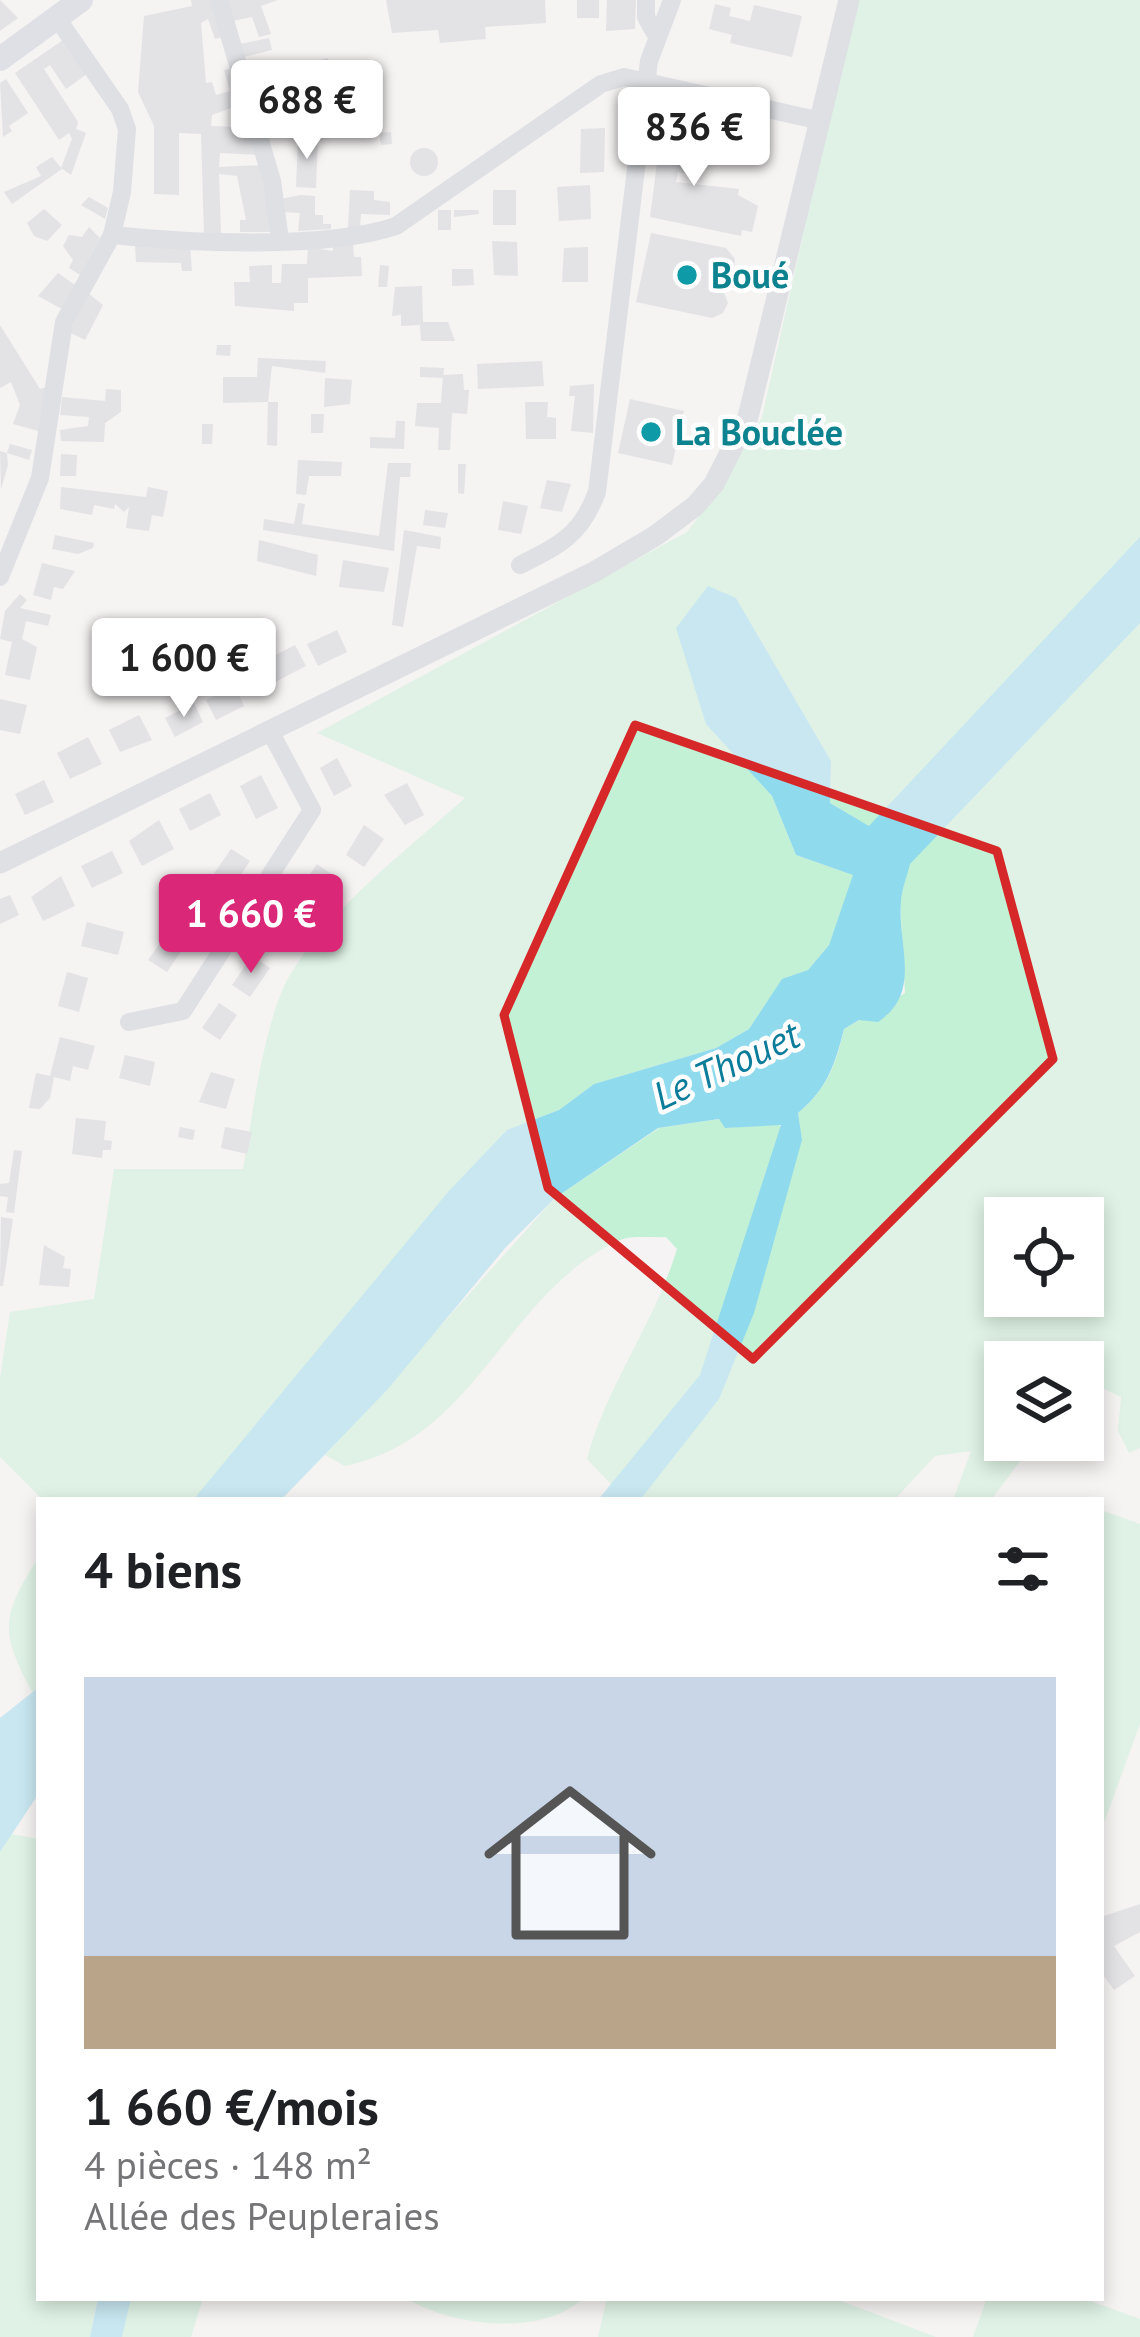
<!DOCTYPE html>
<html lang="fr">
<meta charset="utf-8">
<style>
body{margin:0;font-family:"PT Sans",sans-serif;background:#f6f6f6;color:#202124;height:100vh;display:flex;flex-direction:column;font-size:45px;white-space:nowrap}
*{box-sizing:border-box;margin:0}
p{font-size:39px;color:#757577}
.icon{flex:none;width:66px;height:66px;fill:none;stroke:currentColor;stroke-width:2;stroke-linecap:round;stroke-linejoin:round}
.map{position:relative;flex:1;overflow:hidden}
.drawer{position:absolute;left:36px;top:1497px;width:1068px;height:804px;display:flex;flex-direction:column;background:#fff;border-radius:0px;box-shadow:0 6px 18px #0003}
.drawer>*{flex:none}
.tools{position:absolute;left:984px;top:1197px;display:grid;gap:24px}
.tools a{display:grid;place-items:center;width:120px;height:120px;border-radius:0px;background:#fff;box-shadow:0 6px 18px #0003;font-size:60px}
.price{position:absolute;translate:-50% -102px;padding:0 27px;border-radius:12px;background:#fff;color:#222;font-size:39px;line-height:78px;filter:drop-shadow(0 3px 6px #0008)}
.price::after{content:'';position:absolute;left:50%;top:72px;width:36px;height:27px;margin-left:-18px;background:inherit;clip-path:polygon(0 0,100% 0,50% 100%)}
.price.on{background:#db2777;color:#fff}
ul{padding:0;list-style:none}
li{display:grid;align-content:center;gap:24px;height:636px;padding:0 48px}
li span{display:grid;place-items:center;height:372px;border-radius:0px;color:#555}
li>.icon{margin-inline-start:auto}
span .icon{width:216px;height:216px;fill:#fffc;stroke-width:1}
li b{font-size:51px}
h2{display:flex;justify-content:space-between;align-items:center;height:144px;padding:0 48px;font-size:51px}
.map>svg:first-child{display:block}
.green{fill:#c3f1d5;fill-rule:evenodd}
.water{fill:#90daee}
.building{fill:#cdcfd5;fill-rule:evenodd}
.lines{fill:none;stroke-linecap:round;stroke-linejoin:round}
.minor{stroke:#c1cad2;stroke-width:18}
.tertiary{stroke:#c1cad2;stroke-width:21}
.secondary{stroke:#c1cbd6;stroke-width:24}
.marked{fill:none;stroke:#d62828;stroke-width:9;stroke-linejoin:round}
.culture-dot{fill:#0f9aa8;stroke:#fff;stroke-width:4.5}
.labels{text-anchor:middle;stroke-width:9;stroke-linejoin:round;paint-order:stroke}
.culture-label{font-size:36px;font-weight:bold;fill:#0d838f;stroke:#fff;text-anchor:start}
.water-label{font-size:39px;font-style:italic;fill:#0c7c9b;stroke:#fff}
</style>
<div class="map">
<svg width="1140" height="2337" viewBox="0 0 1140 2337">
<rect width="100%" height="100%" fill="#f5f3f3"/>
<g class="green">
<path d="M856,0h284v1448l-11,5 -11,-22 3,-34 -38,-18v-17h-78v78h31l-45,60h-38l18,-49 -36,5 -41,44h-268l-39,-41c20,-75 68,-136 90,-210l-11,-12c-14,1 -34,-2 -46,3 -114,51 -142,199 -275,226l-20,-11 230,-257 104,-70 61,-9 6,9 51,-4 24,15 -3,-26c29,-24 38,-48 46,-84l61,-36 -5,-92 9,-37 -39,-37 -40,-24 1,-42 -95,-163 -30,125 66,73 24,59 58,20 -25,70 -21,25 -26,10 -33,49 -33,19 -122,36 -35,26 -52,20 -314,370h-150l-43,-43v-79l10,-66 84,-13 20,-130h129c10,-54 21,-155 50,-199 43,-67 113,-119 172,-172l-148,-65 370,-201 38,-50 37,-65zM1005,1218h78v78h-78z"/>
<polygon points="1101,1510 1140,1524 1140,1724 1101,1831"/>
<path d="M39,1557v130l-6,7c-33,-62 -33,-77 6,-137z"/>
<polygon points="11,1834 39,1839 39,2298 98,2298 90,2337 0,2337 0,1852"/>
<polygon points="103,2298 203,2298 191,2337 115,2337"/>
<path d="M406,2298h177c-39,39 -131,29 -177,0z"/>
<polygon points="607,2298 833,2298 936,2337 598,2337"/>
<polygon points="987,2298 1082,2298 1140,2319 1140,2337 973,2337"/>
</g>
<g class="water">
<path d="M1140,537v86l-230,241c-3,12 -8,25 -9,37 -4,45 22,91 -23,121l-19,-2 -15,9c-9,36 -17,60 -46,84l4,27 -48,173 -35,86 -79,101h-42l102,-125 81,-250 -56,3 -6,-9 -61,9 -103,70 -49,49 -119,143 -106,110h-88l255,-308 59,-62 52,-20 35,-26 122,-36 33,-19 33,-50 26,-9 21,-25 24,-70 -57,-20 -24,-59 -66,-72 -30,-96 32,-42 28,12 95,163 -1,42 39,23z"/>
<polygon points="39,1687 39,1793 0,1852 0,1718"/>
<polygon points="98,2298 131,2298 122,2337 90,2337"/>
</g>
<g class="building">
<polygon points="0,0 18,18 0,31"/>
<path d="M191,0h25l11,36 -12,3 -7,-20 -7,4 5,60 6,-1 4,13 14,-4 -6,-21 12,-3 25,88 -41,-2 -1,14 44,-2 11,61 -5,6h-29v-12h6l-9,-44 -18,-2 2,59h-17l-3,-99 -22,-1v62l-25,-1v-68l-16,-34 6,-76 48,-10zM234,107l6,20 -29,-1 1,-11z"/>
<polygon points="227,0 278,0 261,6 271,34 259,37 252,17 233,21"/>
<polygon points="386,0 545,0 546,23 485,27 486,39 440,43 438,30 392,33"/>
<rect x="577" y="0" width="22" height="18"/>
<polygon points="607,0 636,0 635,29 606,31"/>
<polygon points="715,4 731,8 729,16 750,21 754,5 802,16 792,57 730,43 732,35 709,29"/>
<polygon points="269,38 272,50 244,57 240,44"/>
<polygon points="63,40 87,74 66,89 50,65 44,69 78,122 76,129 86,133 71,175 61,168 72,139 69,133 59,140 15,73"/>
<polygon points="328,58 331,74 319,76 316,61"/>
<polygon points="276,70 278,81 271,83 272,91 255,94 250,75"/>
<polygon points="6,79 28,113 9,126 12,131 3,137 0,83"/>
<polygon points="273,95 272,109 317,111 319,124 269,129 256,97"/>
<polygon points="663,117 696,124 688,174 678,172 676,182 739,189 738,195 758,206 752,232 742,230 741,236 650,217"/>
<polygon points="605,128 604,172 580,173 581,129"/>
<polygon points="391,132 392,144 381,145 379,133"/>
<polygon points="318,136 316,188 296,187 298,137"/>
<circle cx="424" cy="162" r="14"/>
<polygon points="52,157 62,169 12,204 4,192 41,176 36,167"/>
<polygon points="590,185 591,219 559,221 557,187"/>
<polygon points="350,190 374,191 374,200 390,202 390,215 361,214 360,228 348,228"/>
<rect x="493" y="190" width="23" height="35"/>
<polygon points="301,195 315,196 315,215 323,215 323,224 331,224 331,229 298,231 300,213 282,212 280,199"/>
<polygon points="89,197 108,208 105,219 81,205"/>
<polygon points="44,209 62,225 47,241 34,236 27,223"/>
<rect x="438" y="210" width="13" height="20"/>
<polygon points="454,210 478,210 479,214 454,217"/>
<polygon points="89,227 100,238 80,275 69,268 73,260 63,246 69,235 82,237"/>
<polygon points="651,233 726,248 735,259 734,270 723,290 728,303 723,313 712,318 636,302"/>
<polygon points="492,241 517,242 518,276 494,275"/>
<polygon points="333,243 353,243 354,257 361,257 362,276 308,278 308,303 294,303 294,311 235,306 234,282 250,282 249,266 272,265 272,283 281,283 282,264 307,264 308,247 333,251"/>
<polygon points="135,245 190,245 192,271 182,271 181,263 136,262"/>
<polygon points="588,247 588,282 562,282 564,248"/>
<polygon points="380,265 389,266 387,287 378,287"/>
<polygon points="452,269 473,269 474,285 452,286"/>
<polygon points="58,273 75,285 62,309 38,296"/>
<polygon points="422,286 423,322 448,322 455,341 421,341 420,325 401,326 401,315 392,316 395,287"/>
<polygon points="89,294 103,305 85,340 69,332"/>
<polygon points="0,325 40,389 46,387 42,432 13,424 20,405 11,382 0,388"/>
<polygon points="217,345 231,345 230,356 216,355"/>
<polygon points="258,358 326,361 325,373 272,366 268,402 223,403 223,377 257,377"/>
<polygon points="542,361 544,386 478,389 477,364"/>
<polygon points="420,367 444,368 443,378 420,377"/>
<polygon points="463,374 464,390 469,390 467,414 452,413 450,450 438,450 439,428 415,426 417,403 441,403 443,375"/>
<polygon points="325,378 352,380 350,404 324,407"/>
<polygon points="594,384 593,433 571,431 575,396 569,396 570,386"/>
<polygon points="106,389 121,390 121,412 105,423 104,442 61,441 60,430 88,426 89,417 60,415 62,397 105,401"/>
<polygon points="630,399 684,411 672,465 618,453"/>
<polygon points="268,402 278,402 277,446 267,445"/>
<polygon points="525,402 548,402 547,417 556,418 556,439 526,439"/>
<polygon points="311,414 324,414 323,433 311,433"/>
<polygon points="396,421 405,421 404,449 370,448 370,437 395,438"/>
<polygon points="202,424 213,424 212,444 202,444"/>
<polygon points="10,444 32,450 29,460 7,453"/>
<polygon points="0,451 7,453 8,465 1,489"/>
<polygon points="61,454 77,455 76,476 60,476"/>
<polygon points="298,460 342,462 341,476 309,476 306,495 296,494"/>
<polygon points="388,463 411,463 410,477 400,477 394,551 263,530 264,519 294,524 298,503 305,504 302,524 379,536"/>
<polygon points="458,464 466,464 464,494 458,493"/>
<polygon points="547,480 571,484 562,512 540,508"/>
<polygon points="61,487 146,497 148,487 168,491 163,517 152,515 149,531 126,528 129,507 124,512 115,504 114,509 94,505 92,515 60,509"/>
<polygon points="503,501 528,506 521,534 498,530"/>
<polygon points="425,510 448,513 445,528 423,525"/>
<polygon points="404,530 441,537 440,549 417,546 403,627 392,625"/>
<polygon points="55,535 94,543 93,548 78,554 52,549"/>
<polygon points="259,540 318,555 316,576 257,561"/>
<polygon points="343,560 389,568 384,592 339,587"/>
<polygon points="42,563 75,571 63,589 54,587 51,600 33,595"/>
<polygon points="20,594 27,600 20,608 51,615 48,626 26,621 22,639 37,647 30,680 5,675 12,642 0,639 5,611"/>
<polygon points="337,630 347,652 318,666 307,644"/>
<polygon points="295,645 306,666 273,683 262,662"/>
<polygon points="235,686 244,706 216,720 206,700"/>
<polygon points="0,699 27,705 20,734 0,730"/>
<polygon points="194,703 203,722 175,737 165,718"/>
<polygon points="139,715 152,740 120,752 109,730"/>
<polygon points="88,737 102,764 70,779 57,753"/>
<polygon points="337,758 352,786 334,796 320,768"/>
<polygon points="261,775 278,808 256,819 240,786"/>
<polygon points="44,780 54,802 25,815 15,794"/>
<polygon points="407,783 424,815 405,825 384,795"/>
<polygon points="210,793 221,815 190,831 179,809"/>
<polygon points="159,820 174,849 142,866 129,841"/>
<polygon points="364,825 384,839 364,867 346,855"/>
<polygon points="231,849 250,861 232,888 213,875"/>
<polygon points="112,851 123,873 92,888 81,866"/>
<polygon points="317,864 337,878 318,906 298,892"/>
<polygon points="61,876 75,906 43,921 31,897"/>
<polygon points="195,890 216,906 196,931 175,916"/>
<polygon points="10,895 19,915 0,924 0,899"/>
<polygon points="287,909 304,920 283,949 265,936"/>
<polygon points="87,922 124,932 118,955 81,946"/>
<polygon points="165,936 183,948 167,972 148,960"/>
<polygon points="252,956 270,968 250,997 232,985"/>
<polygon points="67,972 88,978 79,1012 58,1006"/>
<polygon points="219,1003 237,1015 220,1040 202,1028"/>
<polygon points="60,1037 95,1046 88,1070 73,1066 70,1081 54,1077 50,1098 40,1109 29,1108 36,1073 50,1076"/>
<polygon points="125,1055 155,1062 150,1086 119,1078"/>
<polygon points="211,1072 235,1079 226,1109 199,1102"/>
<polygon points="76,1118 106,1121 104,1140 112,1141 111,1150 103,1150 102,1158 72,1154"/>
<polygon points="180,1127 195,1130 193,1140 178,1137"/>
<polygon points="225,1127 252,1132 247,1154 221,1148"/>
<polygon points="14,1150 22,1151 14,1213 6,1212 8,1197 0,1196 0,1184 9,1183"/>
<polygon points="1,1217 13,1219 3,1286 0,1286"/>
<polygon points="44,1245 65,1257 63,1268 71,1269 69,1287 39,1285"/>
<polygon points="1140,1904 1140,1932 1114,1946 1135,1976 1114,1990 1101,1972 1101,1917"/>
</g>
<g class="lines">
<g class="minor">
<polyline points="219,0 272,181 280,240"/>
<polyline points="646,0 646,17 655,33"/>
<path d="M112,235c76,8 213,15 284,-9l205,-142 23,-7 197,44"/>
<path d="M520,565c40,-20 61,-30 77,-73l52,-431 23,-61"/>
<polyline points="0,577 40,478 64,322 112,235 122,192 127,129 120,109 57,18"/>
<polyline points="129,1022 183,1011 312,810 271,733"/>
</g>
<polyline class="tertiary" points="0,863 594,572 655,536 695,506 714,484 748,417 849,0"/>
<polyline class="secondary" points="0,59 81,0"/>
</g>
<path d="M0 0H1140V2337H0ZM635,725l362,126 56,208 -300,300 -205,-171 -44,-173z" fill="#f5f3f3" fill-opacity=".55" fill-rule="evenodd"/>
<path class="marked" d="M635,725l362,126 56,208 -300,300 -205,-171 -44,-173z"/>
<g class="culture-dot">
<circle cx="687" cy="275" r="12"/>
<circle cx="651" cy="432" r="12"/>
</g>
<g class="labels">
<g class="culture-label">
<text x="711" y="288">Boué</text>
<text x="675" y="445">La Bouclée</text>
</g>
<g class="water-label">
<text transform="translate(726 1065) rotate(-25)" y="14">Le Thouet</text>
</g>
</g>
</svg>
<div class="tools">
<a><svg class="icon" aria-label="locate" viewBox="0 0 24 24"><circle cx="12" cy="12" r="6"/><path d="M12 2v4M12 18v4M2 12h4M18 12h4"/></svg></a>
<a><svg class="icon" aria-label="layers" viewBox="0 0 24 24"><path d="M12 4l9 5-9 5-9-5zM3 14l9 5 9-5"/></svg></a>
</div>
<b class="price" style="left:307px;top:162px">688 €</b>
<b class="price" style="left:694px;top:189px">836 €</b>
<b class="price" style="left:184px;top:720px">1 600 €</b>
<b class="price on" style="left:251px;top:976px">1 660 €</b>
<section class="drawer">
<h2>4 biens<svg class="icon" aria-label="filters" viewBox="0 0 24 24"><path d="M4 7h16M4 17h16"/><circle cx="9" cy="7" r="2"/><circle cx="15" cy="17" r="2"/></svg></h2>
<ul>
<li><span style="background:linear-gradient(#c9d6e8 75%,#b9a48a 0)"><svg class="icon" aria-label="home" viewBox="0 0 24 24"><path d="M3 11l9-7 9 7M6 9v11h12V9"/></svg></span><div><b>1 660 €/mois</b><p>4 pièces · 148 m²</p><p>Allée des Peupleraies</p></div></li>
</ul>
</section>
</div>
